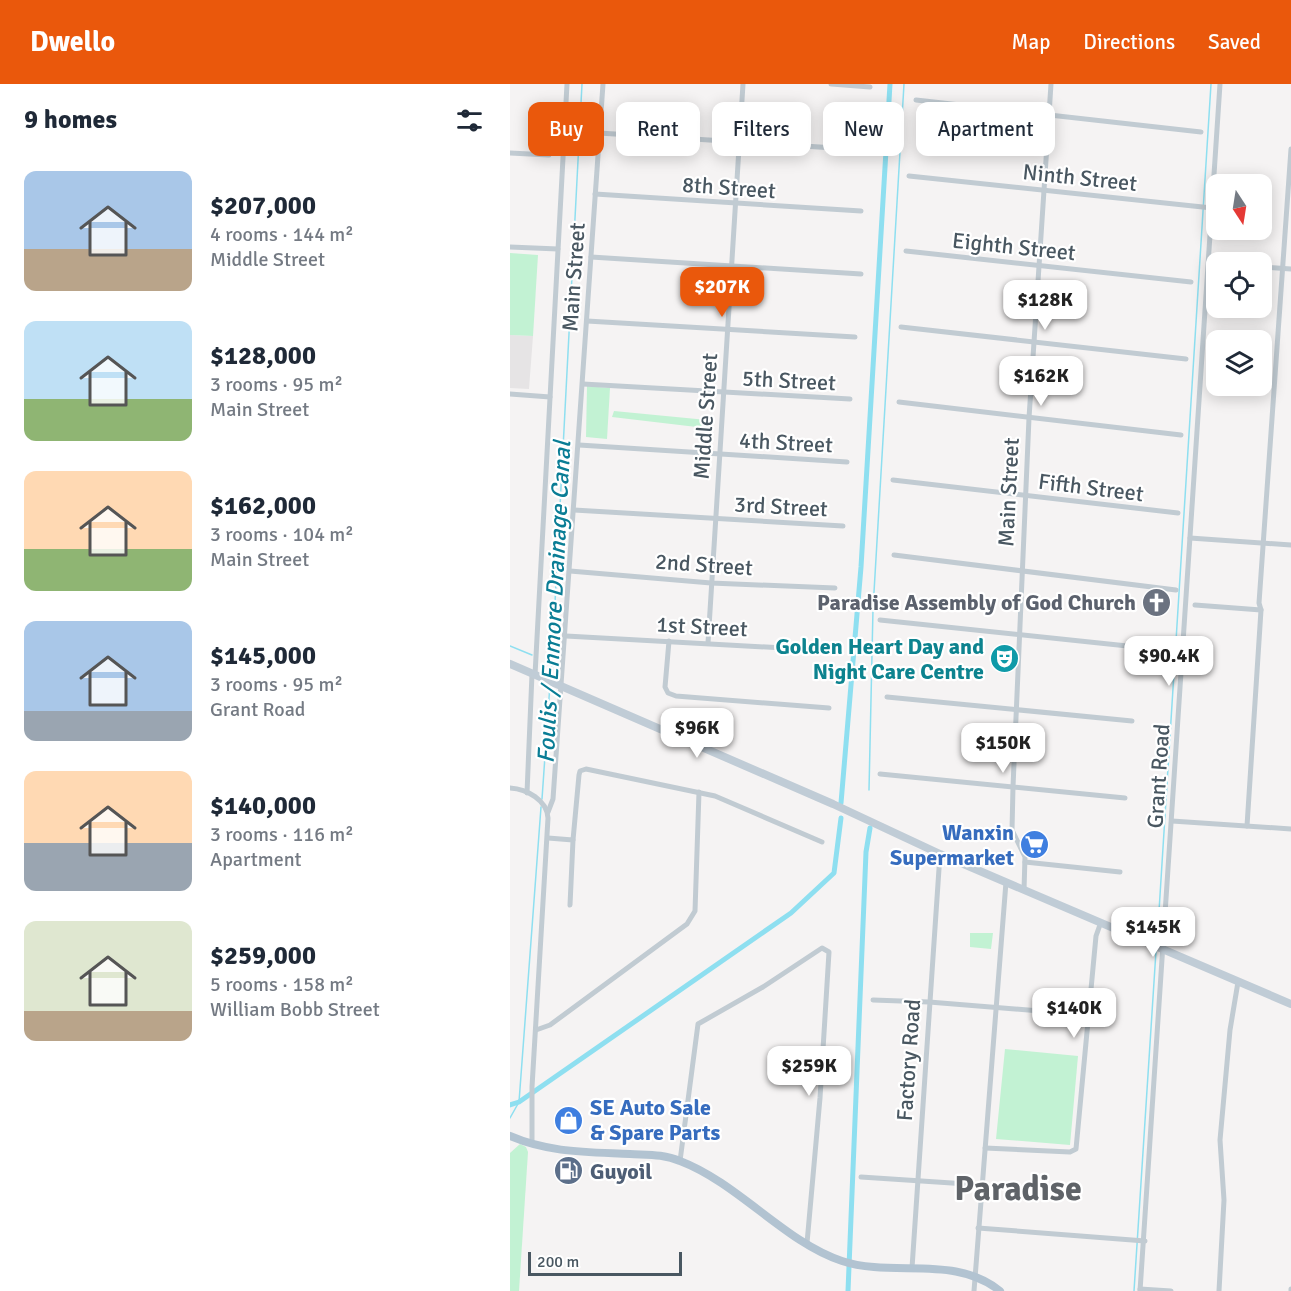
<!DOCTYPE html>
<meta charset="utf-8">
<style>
body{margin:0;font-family:Signika,sans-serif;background:#f6f6f7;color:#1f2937;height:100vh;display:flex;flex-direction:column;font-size:22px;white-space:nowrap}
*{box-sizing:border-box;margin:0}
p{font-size:20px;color:#747a83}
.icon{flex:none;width:33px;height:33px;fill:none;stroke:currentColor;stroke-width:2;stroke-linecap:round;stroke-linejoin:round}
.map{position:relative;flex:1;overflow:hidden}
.drawer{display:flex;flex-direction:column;background:#fff;width:510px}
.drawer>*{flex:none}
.guide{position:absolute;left:18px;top:18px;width:570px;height:54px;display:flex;gap:12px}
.needle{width:39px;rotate:168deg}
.buttons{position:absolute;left:696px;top:90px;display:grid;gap:12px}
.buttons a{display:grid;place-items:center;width:66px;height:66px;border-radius:12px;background:#fff;box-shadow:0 3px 15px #0003;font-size:30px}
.scale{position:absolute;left:18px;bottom:15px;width:154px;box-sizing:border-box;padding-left:6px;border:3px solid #495761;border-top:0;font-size:16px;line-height:21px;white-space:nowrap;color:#495761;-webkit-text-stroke:4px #fff;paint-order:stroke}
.price{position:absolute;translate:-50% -51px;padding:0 14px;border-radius:12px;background:#fff;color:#222;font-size:20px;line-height:39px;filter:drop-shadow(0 2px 3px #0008)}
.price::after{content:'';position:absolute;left:50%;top:36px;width:18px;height:14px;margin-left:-9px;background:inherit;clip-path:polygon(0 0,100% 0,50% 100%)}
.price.active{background:#ea580c;color:#fff}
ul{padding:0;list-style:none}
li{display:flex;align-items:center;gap:18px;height:150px;padding:0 24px}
li span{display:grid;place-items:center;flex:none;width:168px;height:120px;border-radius:12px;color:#555}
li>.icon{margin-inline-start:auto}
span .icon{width:72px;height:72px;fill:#fffc;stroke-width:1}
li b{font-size:26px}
h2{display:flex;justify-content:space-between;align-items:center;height:72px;padding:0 24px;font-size:26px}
.chip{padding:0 21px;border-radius:12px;background:#fff;box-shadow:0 3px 15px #0003;font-size:21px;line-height:54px}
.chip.active{background:#ea580c;color:#fff}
header{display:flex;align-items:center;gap:36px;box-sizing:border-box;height:84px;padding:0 30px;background:#ea580c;color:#fff}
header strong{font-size:28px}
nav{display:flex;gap:33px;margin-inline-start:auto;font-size:21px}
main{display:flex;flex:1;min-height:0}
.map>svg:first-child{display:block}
.education{fill:#e6e4e5}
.green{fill:#c2f2d3}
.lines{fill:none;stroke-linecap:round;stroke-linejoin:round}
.stream{stroke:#8edff0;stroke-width:1.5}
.canal{stroke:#8edff0;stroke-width:5}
.street{stroke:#c1cbd2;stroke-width:5}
.secondary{stroke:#c0ccd6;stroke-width:8}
.primary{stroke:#b2c3d1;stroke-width:8}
.labels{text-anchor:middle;stroke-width:4.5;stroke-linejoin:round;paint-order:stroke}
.street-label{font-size:22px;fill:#495761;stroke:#fff}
.worship-label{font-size:22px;font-weight:bold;fill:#5b616d;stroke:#fff;text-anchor:end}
.culture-label{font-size:22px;font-weight:bold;fill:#0d838f;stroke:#fff;text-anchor:end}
.shop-label{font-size:22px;font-weight:bold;fill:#366cbe;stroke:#fff;text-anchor:end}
.service-label{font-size:22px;font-weight:bold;fill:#4e5e75;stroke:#fff;text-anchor:start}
.water-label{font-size:24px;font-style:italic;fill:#0a7d95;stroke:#fff}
.town-label{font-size:34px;font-weight:bold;fill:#5f6368;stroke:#fff}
</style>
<header>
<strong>Dwello</strong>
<nav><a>Map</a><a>Directions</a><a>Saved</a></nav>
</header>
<main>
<section class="drawer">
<h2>9 homes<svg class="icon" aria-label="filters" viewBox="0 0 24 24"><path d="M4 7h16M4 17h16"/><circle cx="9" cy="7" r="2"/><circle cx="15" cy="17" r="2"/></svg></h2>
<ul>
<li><span style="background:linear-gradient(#a9c7e8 65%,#b9a48a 0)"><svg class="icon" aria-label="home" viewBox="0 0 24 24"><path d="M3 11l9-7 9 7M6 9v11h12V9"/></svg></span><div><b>$207,000</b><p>4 rooms · 144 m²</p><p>Middle Street</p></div></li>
<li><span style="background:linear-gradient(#bfe0f5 65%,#8fb573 0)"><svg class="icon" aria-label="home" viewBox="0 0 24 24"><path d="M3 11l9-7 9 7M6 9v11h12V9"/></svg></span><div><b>$128,000</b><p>3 rooms · 95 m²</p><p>Main Street</p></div></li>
<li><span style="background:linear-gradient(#ffd9b3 65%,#8fb573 0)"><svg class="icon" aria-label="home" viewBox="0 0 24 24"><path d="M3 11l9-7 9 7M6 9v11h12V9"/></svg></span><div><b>$162,000</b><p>3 rooms · 104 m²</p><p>Main Street</p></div></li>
<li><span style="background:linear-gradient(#a9c7e8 75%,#9aa5b1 0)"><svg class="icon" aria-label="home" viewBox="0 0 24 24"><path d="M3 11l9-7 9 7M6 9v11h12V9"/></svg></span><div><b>$145,000</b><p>3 rooms · 95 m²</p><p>Grant Road</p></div></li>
<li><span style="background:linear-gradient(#ffd9b3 60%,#9aa5b1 0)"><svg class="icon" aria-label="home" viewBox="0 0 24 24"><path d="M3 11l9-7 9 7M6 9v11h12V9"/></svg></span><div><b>$140,000</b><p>3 rooms · 116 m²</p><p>Apartment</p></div></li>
<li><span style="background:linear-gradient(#dfe7d0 75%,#b9a48a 0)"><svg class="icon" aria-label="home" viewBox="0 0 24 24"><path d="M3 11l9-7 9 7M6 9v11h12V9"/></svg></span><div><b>$259,000</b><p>5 rooms · 158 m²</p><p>William Bobb Street</p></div></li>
</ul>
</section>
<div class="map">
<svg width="781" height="1207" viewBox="0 0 781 1207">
<rect width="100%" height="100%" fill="#f5f3f3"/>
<polygon class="education" points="0,251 23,252 19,305 0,304"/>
<g class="green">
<polygon points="0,169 28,171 23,252 0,251"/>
<polygon points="77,302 100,304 97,355 76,353"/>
<polygon points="104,327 197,336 195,344 102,333"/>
<polygon points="460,849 483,849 481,865 460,863"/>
<polygon points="495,965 568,972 560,1061 486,1055"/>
<polygon points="10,1060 16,1063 18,1068 9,1207 0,1207 0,1069"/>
</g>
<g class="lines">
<g class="stream">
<polyline points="0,562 22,571"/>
<polyline points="41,595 72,0"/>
<polyline points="359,706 363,525 394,0"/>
<polyline points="32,715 40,600"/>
<polyline points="647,859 701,0"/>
<polyline points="0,1034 9,1018 31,723"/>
<polyline points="624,1207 646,867"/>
</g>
<g class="canal">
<polyline points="331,719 351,483 380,0"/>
<polyline points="0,1021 9,1018 281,829 324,789 331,734"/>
<polyline points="338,1207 356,768 360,744"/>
</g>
<g class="street">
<polyline points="321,0 360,3"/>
<polyline points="406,16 691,48"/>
<polyline points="89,49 356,66"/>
<polyline points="0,69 39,71"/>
<polyline points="399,92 702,124"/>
<polyline points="85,110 351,127"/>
<polyline points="0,163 48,165"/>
<polyline points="396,167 681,198"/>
<polyline points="81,173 351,190"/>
<polyline points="752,183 781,185"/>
<polyline points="77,237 345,253"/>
<polyline points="391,243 676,275"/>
<polyline points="73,300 340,315"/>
<polyline points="0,310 40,313"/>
<polyline points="389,318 671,351"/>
<polyline points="69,361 337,378"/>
<polyline points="383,396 668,429"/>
<polyline points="64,426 333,442"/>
<polyline points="680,454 781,461"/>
<polyline points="384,471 666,506"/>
<polyline points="60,487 201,499 325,504"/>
<polyline points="685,521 751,526"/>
<polyline points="370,536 627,563"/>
<polyline points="56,552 327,567"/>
<polyline points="159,557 155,603 158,609 166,612 319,624"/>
<polyline points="198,559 233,0"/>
<polyline points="25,591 57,0"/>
<polyline points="377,613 622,637"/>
<polyline points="370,690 615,714"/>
<path d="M0,704c17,1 37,12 38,30l-16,269v57"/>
<polyline points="17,709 22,590"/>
<polyline points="38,728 43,715 93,0"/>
<polyline points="662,737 781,745"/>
<polyline points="737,742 751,526 749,519 781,65"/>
<polyline points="38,754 63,756 69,691 70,687 76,685 205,712 312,758"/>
<polyline points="515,778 610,788"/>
<polyline points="514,806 515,773 502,746 503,703 519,334 541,0"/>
<polyline points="60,821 63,756"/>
<polyline points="363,916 419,918 578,931"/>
<polyline points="26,946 40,941 177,840 185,827 189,708"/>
<polyline points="475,1064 560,1068 566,1065 586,852 591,838"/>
<polyline points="170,1077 188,940 253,903 312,864 319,868 310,1014 297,1159"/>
<polyline points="351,1093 472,1101"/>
<polyline points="468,1144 635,1157"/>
<polyline points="402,1184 430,770"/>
<polyline points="630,1205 661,1207"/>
<polyline points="464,1207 496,798"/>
<polyline points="630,1207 710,0"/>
<polyline points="709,1207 714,1116 710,1056 720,946 728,898"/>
<polyline points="781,1207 781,1205"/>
</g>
<polyline class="secondary" points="0,580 323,720 430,770 781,920"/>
<path class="primary" d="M0,1052c39,17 79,16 120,18 17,1 34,0 50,7 58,22 106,82 162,100 51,17 113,-7 158,30"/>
</g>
<defs>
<symbol id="church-disc" viewBox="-11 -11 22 22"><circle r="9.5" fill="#6b7280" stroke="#fff"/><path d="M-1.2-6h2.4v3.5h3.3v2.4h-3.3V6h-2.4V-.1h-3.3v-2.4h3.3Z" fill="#fff"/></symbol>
<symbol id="theatre-disc" viewBox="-11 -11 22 22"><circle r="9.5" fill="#0f9aa8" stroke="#fff"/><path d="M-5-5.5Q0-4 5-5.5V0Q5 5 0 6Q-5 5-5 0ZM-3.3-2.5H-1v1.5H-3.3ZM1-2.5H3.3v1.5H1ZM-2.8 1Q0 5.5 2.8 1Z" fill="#fff"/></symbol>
<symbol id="supermarket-disc" viewBox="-11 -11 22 22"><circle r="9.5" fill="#3f7fe0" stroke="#fff"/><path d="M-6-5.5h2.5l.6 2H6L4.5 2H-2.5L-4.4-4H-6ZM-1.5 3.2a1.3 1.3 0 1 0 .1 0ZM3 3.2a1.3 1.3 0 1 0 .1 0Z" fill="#fff"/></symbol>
<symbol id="shop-disc" viewBox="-11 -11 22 22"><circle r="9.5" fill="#3f7fe0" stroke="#fff"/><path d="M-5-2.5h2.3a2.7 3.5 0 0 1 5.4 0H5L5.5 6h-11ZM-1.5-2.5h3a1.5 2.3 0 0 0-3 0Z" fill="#fff"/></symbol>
<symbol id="fuel-disc" viewBox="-11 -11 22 22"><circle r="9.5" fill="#5c6f8a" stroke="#fff"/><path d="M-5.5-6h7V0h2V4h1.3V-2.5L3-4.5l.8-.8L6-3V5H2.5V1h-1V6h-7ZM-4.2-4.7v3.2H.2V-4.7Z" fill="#fff"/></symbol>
</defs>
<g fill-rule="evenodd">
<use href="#church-disc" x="630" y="502" width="33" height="33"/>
<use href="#theatre-disc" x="478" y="558" width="33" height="33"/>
<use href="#supermarket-disc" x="508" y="744" width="33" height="33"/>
<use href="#shop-disc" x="42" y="1020" width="33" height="33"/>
<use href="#fuel-disc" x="42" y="1070" width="33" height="33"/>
</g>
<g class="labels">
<g class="street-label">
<text transform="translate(570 93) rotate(6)" y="8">Ninth Street</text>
<text transform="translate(219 103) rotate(4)" y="8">8th Street</text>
<text transform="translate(504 162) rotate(6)" y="8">Eighth Street</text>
<text transform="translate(63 193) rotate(-86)" y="8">Main Street</text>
<text transform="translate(279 296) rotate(3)" y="8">5th Street</text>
<text transform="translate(195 332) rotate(-86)" y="8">Middle Street</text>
<text transform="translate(276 358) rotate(3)" y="8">4th Street</text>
<text transform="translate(581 403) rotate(7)" y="8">Fifth Street</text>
<text transform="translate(498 408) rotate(-87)" y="8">Main Street</text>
<text transform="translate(271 422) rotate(3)" y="8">3rd Street</text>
<text transform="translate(194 480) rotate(4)" y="8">2nd Street</text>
<text transform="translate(192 542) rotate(3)" y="8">1st Street</text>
<text transform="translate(648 692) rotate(-86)" y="8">Grant Road</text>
<text transform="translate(398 976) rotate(-86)" y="8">Factory Road</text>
</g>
<g class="worship-label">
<text x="626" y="526">Paradise Assembly of God Church</text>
</g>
<g class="culture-label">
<text x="474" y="570">Golden Heart Day and<tspan x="474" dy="25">Night Care Centre</tspan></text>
</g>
<g class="shop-label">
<text x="504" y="756">Wanxin<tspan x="504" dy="25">Supermarket</tspan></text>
<text x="80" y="1031" text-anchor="start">SE Auto Sale<tspan x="80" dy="25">&amp; Spare Parts</tspan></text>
</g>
<g class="service-label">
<text x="80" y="1095">Guyoil</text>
</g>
<g class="water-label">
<text transform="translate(44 518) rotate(-87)" y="8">Foulis / Enmore Drainage Canal</text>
</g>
<g class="town-label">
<text x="508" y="1116">Paradise</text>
</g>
</g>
</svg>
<div class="buttons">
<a><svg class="needle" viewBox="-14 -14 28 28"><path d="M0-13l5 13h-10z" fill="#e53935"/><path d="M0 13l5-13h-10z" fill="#747a83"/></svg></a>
<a><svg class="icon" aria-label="locate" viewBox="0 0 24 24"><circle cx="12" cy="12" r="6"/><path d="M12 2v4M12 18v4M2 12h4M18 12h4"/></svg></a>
<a><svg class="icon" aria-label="layers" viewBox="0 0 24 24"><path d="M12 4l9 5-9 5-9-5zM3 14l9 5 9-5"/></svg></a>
</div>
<div class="scale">200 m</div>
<b class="price active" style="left:212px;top:234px">$207K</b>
<b class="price" style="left:535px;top:247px">$128K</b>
<b class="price" style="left:531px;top:323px">$162K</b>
<b class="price" style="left:659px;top:603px">$90.4K</b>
<b class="price" style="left:187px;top:675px">$96K</b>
<b class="price" style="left:493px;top:690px">$150K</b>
<b class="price" style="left:643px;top:874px">$145K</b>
<b class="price" style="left:564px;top:955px">$140K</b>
<b class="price" style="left:299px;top:1013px">$259K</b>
<div class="guide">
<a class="chip active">Buy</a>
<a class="chip">Rent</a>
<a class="chip">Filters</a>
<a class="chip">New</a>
<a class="chip">Apartment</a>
</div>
</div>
</main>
